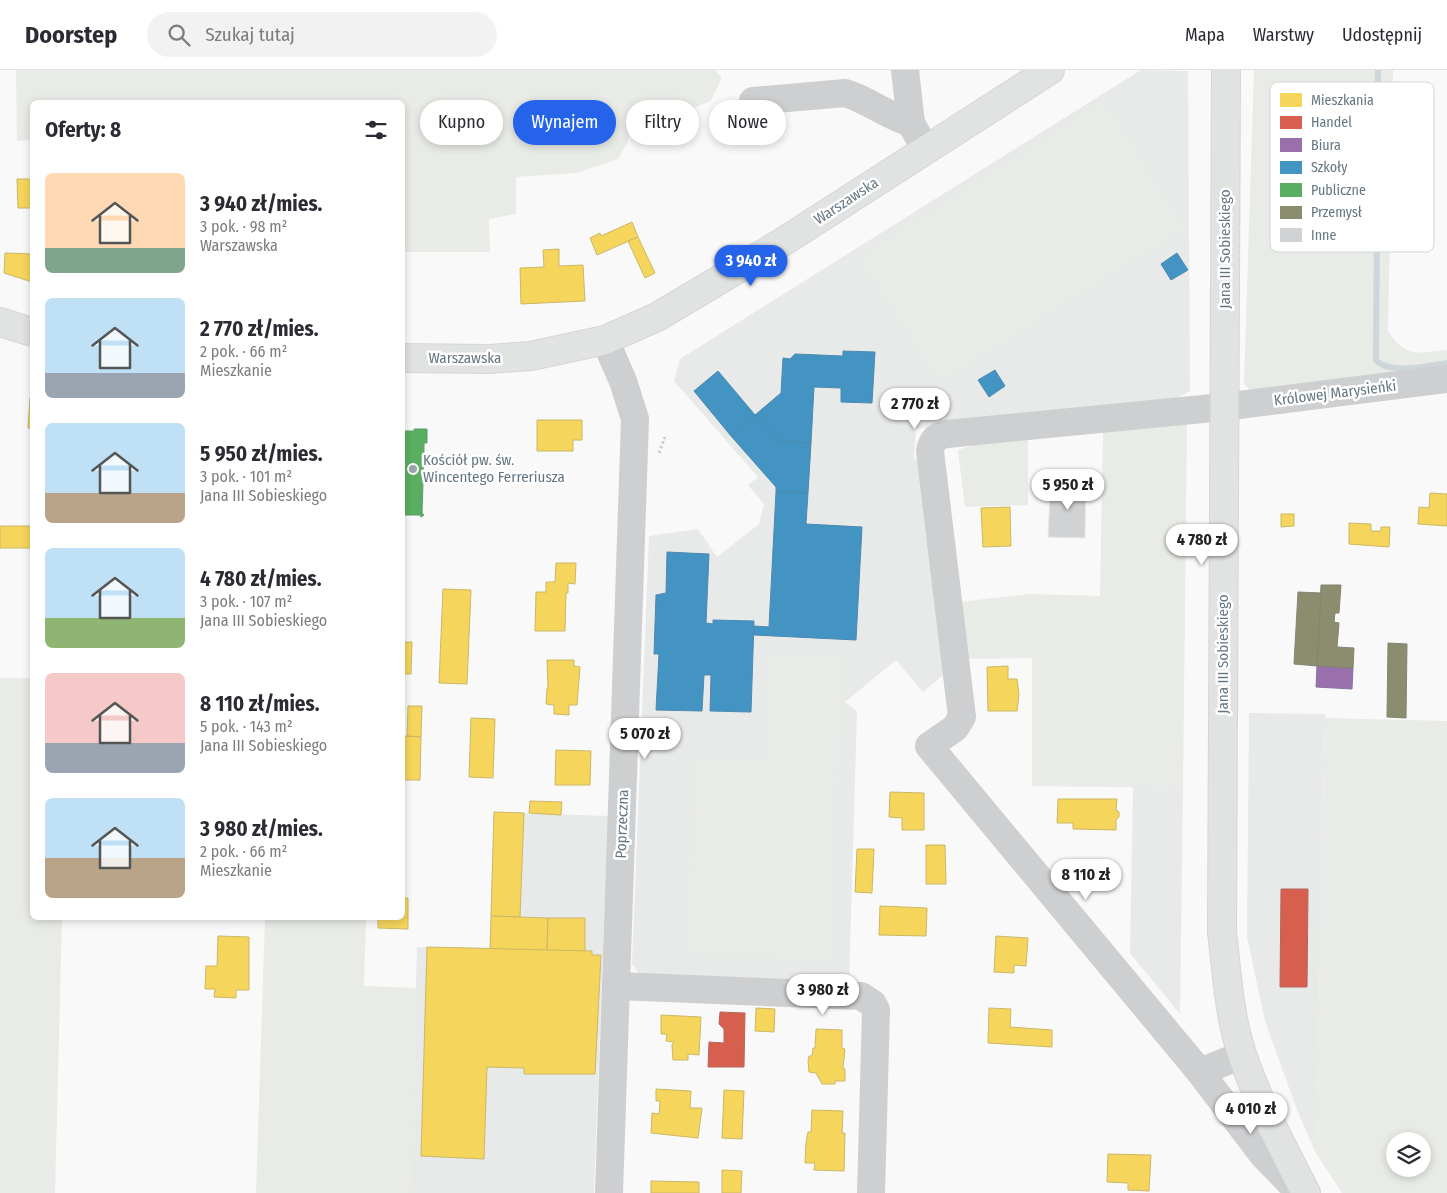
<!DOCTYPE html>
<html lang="pl">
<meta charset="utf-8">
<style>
body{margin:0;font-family:"Fira Sans Condensed",sans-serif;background:#f2f2f3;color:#2b2b33;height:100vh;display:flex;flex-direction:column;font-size:19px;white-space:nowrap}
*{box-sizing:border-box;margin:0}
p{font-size:16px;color:#7c7c81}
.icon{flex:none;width:28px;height:28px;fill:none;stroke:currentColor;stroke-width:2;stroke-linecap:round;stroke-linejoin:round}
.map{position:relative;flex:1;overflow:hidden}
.sheet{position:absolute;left:30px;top:30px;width:375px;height:820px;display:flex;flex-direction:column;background:#fff;border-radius:8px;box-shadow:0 2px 8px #0003}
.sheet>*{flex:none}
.hud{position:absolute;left:420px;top:30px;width:475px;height:45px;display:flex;gap:10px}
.buttons{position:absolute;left:1386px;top:1062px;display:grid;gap:10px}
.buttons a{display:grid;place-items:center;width:45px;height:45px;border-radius:50%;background:#fff;box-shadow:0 2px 8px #0003;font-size:25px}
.price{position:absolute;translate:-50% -42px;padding:0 11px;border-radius:18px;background:#fff;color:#222;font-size:16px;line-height:32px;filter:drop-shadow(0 1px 2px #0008)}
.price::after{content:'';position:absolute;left:50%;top:30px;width:15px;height:11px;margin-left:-8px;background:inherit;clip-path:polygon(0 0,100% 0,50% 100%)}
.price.selected{background:#2563eb;color:#fff}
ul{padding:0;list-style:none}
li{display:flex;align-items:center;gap:15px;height:125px;padding:0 15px}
li span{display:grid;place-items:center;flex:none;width:140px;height:100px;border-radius:8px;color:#555}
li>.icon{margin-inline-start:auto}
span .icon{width:60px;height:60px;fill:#fffc;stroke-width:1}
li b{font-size:21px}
h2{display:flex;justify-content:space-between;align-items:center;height:60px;padding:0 15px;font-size:21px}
.chip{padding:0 18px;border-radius:22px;background:#fff;box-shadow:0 2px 8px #0003;font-size:18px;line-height:45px}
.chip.selected{background:#2563eb;color:#fff}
header{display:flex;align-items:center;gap:30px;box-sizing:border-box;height:70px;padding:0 25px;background:#fff;border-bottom:1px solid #e1e1e2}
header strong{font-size:24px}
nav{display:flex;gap:28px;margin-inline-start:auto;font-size:18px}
.search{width:350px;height:45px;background:#f2f2f3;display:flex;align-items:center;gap:12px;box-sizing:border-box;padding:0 18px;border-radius:28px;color:#7c7c81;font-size:19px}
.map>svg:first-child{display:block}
.built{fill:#e8e9e9}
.green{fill:#e8ebe6;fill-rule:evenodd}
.homes{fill:#f6d55c;stroke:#cab868}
.shops{fill:#d6604d;stroke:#b4675d}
.offices{fill:#9970ab;stroke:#89729f}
.schools{fill:#4393c3;stroke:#4d8ab0}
.public{fill:#5aae61;stroke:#5d9d6b}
.industry{fill:#8c8c6e;stroke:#808574}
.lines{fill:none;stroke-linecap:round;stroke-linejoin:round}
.stream{stroke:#ced6d9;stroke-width:6}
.building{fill:#d0d2d3;stroke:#e8e8e8}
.major-casing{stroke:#d5d6d7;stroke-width:30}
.path{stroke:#cbcccd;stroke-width:3;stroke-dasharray:2.5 2.5;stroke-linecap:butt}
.minor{stroke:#cecfd0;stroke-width:28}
.major{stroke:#e1e2e2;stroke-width:28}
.poi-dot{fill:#99a4ac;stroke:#fff;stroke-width:2}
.labels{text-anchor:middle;stroke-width:5;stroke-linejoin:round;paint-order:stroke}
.street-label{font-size:15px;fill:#657683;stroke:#fff}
.poi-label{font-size:15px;fill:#657683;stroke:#fff;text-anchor:start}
.key{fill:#fff;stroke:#d1d6da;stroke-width:1}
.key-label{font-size:14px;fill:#657683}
</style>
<header>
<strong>Doorstep</strong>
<div class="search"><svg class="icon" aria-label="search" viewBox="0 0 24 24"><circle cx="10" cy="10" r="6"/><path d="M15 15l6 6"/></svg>Szukaj tutaj</div>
<nav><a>Mapa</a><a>Warstwy</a><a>Udostępnij</a></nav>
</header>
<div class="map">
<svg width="1447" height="1123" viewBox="0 0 1447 1123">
<rect width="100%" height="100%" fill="#f9f9f9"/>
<g class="built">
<polygon points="1141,0 1188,1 1190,321 1174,330 916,359 914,388 921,393 948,601 923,622 896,590 845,632 857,641 849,915 641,907 632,894 649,466 698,459 717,487 759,454 764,434 748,415 758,407 674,311 680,289"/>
<polygon points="1249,643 1325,644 1316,1083 1297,1040 1265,951 1247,867"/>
<polygon points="1133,717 1183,718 1180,944 1130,883"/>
<polygon points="494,742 608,746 594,1123 410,1123 417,877 490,878"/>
</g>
<g class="green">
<polygon points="16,0 715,0 722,8 711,31 679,43 630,45 628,72 618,89 576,103 516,107 516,144 489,149 490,182 403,182 402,32 32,32 32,70 17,71"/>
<path d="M1254,0h139l-5,261c17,27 30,22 59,19v21l-193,23 -10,-10z"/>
<polygon points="1104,31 1185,158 939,313 858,187"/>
<polygon points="1187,353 1183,718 1032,716 1032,588 967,589 960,532 1030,524 1100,526 1103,360"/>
<polygon points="1028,368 1028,435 965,437 958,380 977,374"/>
<polygon points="769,584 843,587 831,890 686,885 694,690 764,692"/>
<polygon points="0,608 32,608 32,848 62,848 55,1123 0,1123"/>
<path d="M1325,648l122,3v472h-105l-26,-40zM1395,1071h27v28h-27z"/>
<polygon points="265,848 366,848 364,916 416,918 410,1123 256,1123"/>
</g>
<g class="homes">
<polygon points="17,109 32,109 32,138 18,138"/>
<polygon points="632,152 638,167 597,185 590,168 600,163 601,166"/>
<polygon points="638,167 655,203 645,208 628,171"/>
<polygon points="559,179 559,196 583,195 585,231 521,234 520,198 544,197 543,180"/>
<polygon points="5,183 32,184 32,212 4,203"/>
<polygon points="30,328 32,329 32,358 28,358"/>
<polygon points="537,350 582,350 582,370 573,370 573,381 537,381"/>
<polygon points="1430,423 1447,424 1447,456 1418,454 1419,437 1429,438"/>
<polygon points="1010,437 1011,476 983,477 981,438"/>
<polygon points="1281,444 1294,444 1294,456 1281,457"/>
<polygon points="1349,453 1371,454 1371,461 1381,461 1381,457 1390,457 1389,477 1349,474"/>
<rect x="0" y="456" width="32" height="22"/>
<polygon points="556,493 576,493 575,514 568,513 568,523 566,523 565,561 535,561 536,522 546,522 546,512 555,512"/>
<polygon points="443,519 471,520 467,614 439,613"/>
<polygon points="402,572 412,572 411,604 402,604"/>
<polygon points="547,590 574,590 574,596 580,597 577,635 569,635 569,645 554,644 554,635 546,634 547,618 548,618"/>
<polygon points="1008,596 1008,609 1017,609 1019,624 1017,641 988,641 987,597"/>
<polygon points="408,636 422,636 421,667 407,666"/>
<polygon points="471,648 495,649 493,708 469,707"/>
<polygon points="403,666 421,667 420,710 402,710"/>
<polygon points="556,680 591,681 590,715 555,715"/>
<polygon points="890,722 924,723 924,760 902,760 902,748 889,747"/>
<polygon points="1058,729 1117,729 1116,740 1119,742 1119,747 1116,750 1116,760 1073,759 1073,753 1057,753"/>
<polygon points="530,731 562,732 561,745 529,743"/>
<polygon points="494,742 524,743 520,847 491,846"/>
<polygon points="926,775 945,775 946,814 926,814"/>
<polygon points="857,779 874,779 872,823 855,822"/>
<polygon points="402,828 408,828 408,859 378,858 378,848 402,848"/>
<polygon points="880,836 927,838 926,866 879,865"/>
<polygon points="491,846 548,848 547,881 490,879"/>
<polygon points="548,848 585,848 585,881 547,881"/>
<polygon points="218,866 249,867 249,920 236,920 236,928 214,927 215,919 205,919 206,896 217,896"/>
<polygon points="996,866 1028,868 1026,896 1014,895 1014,903 994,902"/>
<polygon points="427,877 592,881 592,885 601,885 595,1004 524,1004 524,998 487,997 484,1089 421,1086"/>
<polygon points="756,938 775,939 774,962 755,961"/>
<polygon points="989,938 1011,939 1010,957 1052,960 1052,977 988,973"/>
<polygon points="661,945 701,947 699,985 688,984 688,990 673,990 672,975 674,972 666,971 667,964 661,964"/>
<polygon points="816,959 842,960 842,978 845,979 843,998 845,999 845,1011 835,1011 835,1014 822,1014 816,1003 809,1002 808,991 809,986 812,986 813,978 815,978"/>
<polygon points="656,1019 691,1021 690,1038 702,1038 698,1068 651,1063 652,1043 659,1044 660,1031 656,1031"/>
<polygon points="724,1020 744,1021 742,1069 722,1068"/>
<polygon points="812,1040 843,1041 842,1063 845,1063 844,1101 814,1100 815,1093 805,1093 806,1073 808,1062 811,1062"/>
<polygon points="1108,1084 1151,1085 1149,1121 1128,1120 1128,1113 1107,1112"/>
<polygon points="722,1100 742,1101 741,1123 722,1123"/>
<polygon points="651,1111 699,1112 699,1123 651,1123"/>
</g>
<g class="shops">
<polygon points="1281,819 1308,819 1307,917 1280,917"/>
<polygon points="720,942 745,943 744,997 708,997 709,972 724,973 724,959 719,954"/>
</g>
<polygon class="offices" points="1317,596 1353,598 1352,619 1316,617"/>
<g class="schools">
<polygon points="1177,183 1188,200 1171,210 1161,194"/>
<polygon points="843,281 875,282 872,333 841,332 841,318 814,317 811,373 778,371 755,345 781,323 783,288 790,289 795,284 843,286"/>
<polygon points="995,300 1005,316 989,327 978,310"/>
<polygon points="718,301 755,345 731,366 694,321"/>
<polygon points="755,345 778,371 811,373 808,423 776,422 776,417 731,366"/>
<polygon points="776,422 808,423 806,454 862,457 856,570 754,565 754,556 769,557"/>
<polygon points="667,482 709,484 706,553 713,554 713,550 754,551 751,642 710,641 711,605 704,605 702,641 656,640 659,584 654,584 656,525 666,523"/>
</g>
<polygon class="public" points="414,359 427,359 427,373 424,373 424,381 422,443 424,445 421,447 420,445 402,445 402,361 414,361"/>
<g class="industry">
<polygon points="1321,515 1341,515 1339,543 1335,543 1334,552 1339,553 1337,577 1354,578 1353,598 1317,596"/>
<polygon points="1298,522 1321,523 1317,596 1294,594"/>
<polygon points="1388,573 1407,574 1406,648 1387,647"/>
</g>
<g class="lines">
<path class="stream" d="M1378,0l-2,290c13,15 53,6 71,3"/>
</g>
<polygon class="building" points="1061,412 1086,413 1085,468 1048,467 1050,422 1061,422"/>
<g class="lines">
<defs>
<g id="major">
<path d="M1226,0l-4,862c5,41 7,85 21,125 16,47 40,91 63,136"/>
<polyline points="0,252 32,262"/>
<polyline points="402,288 489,289 531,286 605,270 657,247 778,175 1050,0"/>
</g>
</defs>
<use href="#major" class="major-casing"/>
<polyline class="path" points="659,383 665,367"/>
<g class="minor">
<polyline points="905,0 911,53 918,66"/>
<path d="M753,31l92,-8c24,7 42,23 66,30"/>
<polyline points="605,270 623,311 635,349 609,1123"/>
<polyline points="617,916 861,926 873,934 876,940 871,1123"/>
<path d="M1242,985l-42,17 -271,-326 26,-18 7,-11 -32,-266c2,-11 6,-15 17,-17l276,-27 224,-28"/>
<polyline points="1200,1002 1263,1085 1300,1123"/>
</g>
<use href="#major" class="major"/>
</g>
<circle class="poi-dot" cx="413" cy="399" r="5"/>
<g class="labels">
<g class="street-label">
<text transform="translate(846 131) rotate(-33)" y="5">Warszawska</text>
<text transform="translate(1225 179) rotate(-90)" y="5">Jana III Sobieskiego</text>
<text x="465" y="293">Warszawska</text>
<text transform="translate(1335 323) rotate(-7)" y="5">Królowej Marysieńki</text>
<text transform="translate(1223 584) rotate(-90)" y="5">Jana III Sobieskiego</text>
<text transform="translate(622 754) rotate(-88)" y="5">Poprzeczna</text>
</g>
<g class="poi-label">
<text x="423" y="395">Kościół pw. św.<tspan x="423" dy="17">Wincentego Ferreriusza</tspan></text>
</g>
</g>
<rect x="1270" y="12" width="164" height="170" rx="8" class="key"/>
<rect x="1280" y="23" width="22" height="14" fill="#f6d55c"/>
<rect x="1280" y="46" width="22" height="13" fill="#d6604d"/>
<rect x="1280" y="68" width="22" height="14" fill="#9970ab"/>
<rect x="1280" y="91" width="22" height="13" fill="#4393c3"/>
<rect x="1280" y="113" width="22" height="14" fill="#5aae61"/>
<rect x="1280" y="136" width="22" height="13" fill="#8c8c6e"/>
<rect x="1280" y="158" width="22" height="14" fill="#d0d2d3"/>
<g class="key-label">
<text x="1311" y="35">Mieszkania</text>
<text x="1311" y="57">Handel</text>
<text x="1311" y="80">Biura</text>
<text x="1311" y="102">Szkoły</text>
<text x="1311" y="125">Publiczne</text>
<text x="1311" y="147">Przemysł</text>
<text x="1311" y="170">Inne</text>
</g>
</svg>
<div class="buttons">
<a><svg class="icon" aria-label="layers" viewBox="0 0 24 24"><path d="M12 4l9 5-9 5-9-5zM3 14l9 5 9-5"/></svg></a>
</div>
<b class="price selected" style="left:751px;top:217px">3 940 zł</b>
<b class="price" style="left:915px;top:360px">2 770 zł</b>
<b class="price" style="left:1068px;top:441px">5 950 zł</b>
<b class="price" style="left:1202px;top:496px">4 780 zł</b>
<b class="price" style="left:645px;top:690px">5 070 zł</b>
<b class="price" style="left:1086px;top:831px">8 110 zł</b>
<b class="price" style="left:823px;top:946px">3 980 zł</b>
<b class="price" style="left:1251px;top:1065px">4 010 zł</b>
<div class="hud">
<a class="chip">Kupno</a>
<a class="chip selected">Wynajem</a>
<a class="chip">Filtry</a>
<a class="chip">Nowe</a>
</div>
<section class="sheet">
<h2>Oferty: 8<svg class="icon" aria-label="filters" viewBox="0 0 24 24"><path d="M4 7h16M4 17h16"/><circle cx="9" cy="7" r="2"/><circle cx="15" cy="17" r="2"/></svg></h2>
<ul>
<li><span style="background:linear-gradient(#ffd9b3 75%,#7fa58c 0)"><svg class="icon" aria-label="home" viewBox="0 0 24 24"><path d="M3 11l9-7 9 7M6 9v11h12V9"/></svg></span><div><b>3 940 zł/mies.</b><p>3 pok. · 98 m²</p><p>Warszawska</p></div></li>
<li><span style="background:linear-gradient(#bfe0f5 75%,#9aa5b1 0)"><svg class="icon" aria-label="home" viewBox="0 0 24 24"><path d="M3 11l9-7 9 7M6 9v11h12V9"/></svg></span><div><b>2 770 zł/mies.</b><p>2 pok. · 66 m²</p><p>Mieszkanie</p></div></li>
<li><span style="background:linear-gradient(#bfe0f5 70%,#b9a48a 0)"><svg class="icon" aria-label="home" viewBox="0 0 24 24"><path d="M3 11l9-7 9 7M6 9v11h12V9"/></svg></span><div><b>5 950 zł/mies.</b><p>3 pok. · 101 m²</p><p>Jana III Sobieskiego</p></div></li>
<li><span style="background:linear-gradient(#bfe0f5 70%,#8fb573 0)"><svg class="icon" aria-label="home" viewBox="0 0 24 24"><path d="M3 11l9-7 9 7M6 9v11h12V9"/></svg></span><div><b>4 780 zł/mies.</b><p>3 pok. · 107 m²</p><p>Jana III Sobieskiego</p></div></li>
<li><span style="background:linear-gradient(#f6c9c9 70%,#9aa5b1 0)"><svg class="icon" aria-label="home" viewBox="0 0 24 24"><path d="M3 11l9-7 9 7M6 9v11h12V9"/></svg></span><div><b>8 110 zł/mies.</b><p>5 pok. · 143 m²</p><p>Jana III Sobieskiego</p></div></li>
<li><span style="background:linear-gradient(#bfe0f5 60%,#b9a48a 0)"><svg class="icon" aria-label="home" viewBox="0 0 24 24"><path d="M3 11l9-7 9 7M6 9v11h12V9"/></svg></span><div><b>3 980 zł/mies.</b><p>2 pok. · 66 m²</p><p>Mieszkanie</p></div></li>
</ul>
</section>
</div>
